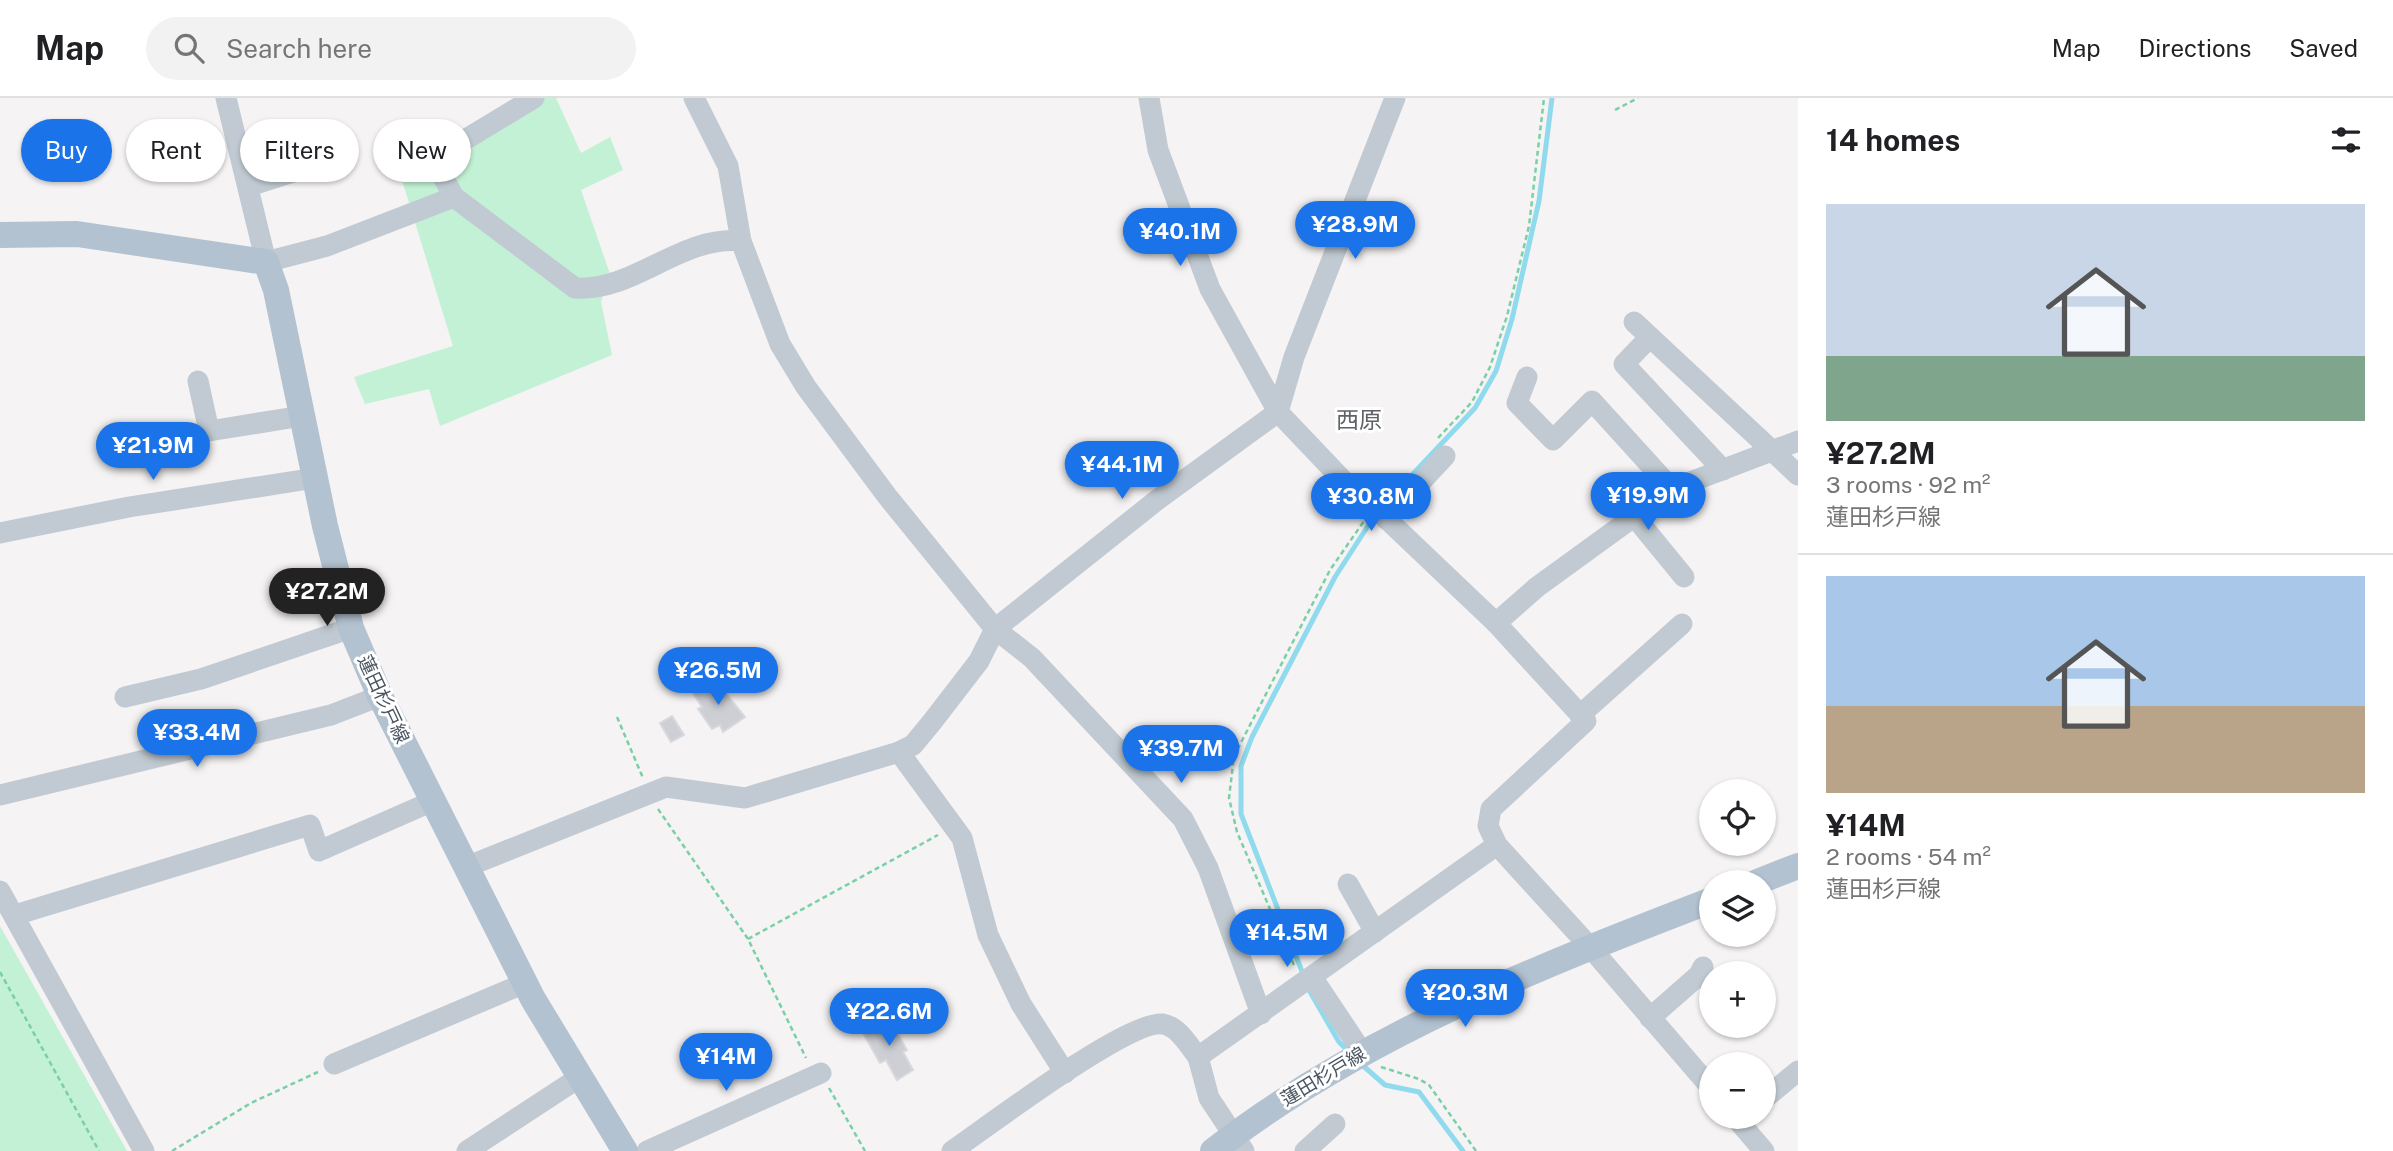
<!DOCTYPE html>
<meta charset="utf-8">
<style>
body{margin:0;font-family:"Public Sans","Noto Sans JP",sans-serif;background:#f2f2f2;color:#202124;height:100vh;display:flex;flex-direction:column;font-size:26px;white-space:nowrap}
*{box-sizing:border-box;margin:0}
p{font-size:23px;color:#757577}
.icon{flex:none;width:38px;height:38px;fill:none;stroke:currentColor;stroke-width:2;stroke-linecap:round;stroke-linejoin:round}
.map{position:relative;flex:1;overflow:hidden}
.side{display:flex;flex-direction:column;background:#fff;width:595px}
.side>*{flex:none}
.hud{position:absolute;left:21px;top:21px;width:665px;height:63px;display:flex;gap:14px}
.controls{position:absolute;left:1699px;top:681px;display:grid;gap:14px}
.controls a{display:grid;place-items:center;width:77px;height:77px;border-radius:50%;background:#fff;box-shadow:0 2px 5px #0004;font-size:35px}
.price{position:absolute;translate:-50% -60px;padding:0 16px;border-radius:24px;background:#1a73e8;color:#fff;font-size:23px;line-height:46px;filter:drop-shadow(0 2px 4px #0008)}
.price::after{content:'';position:absolute;left:50%;top:42px;width:21px;height:16px;margin-left:-10px;background:inherit;clip-path:polygon(0 0,100% 0,50% 100%)}
.price.active{background:#222;color:#fff}
ul{padding:0;list-style:none}
li{display:grid;align-content:center;gap:14px;height:371px;padding:0 28px}
li+li{border-top:2px solid #e0e0e0}
li span{display:grid;place-items:center;height:217px;border-radius:0px;color:#555}
li>.icon{margin-inline-start:auto}
span .icon{width:126px;height:126px;fill:#fffc;stroke-width:1}
li b{font-size:30px}
h2{display:flex;justify-content:space-between;align-items:center;height:84px;padding:0 28px;font-size:30px}
.pill{padding:0 24px;border-radius:32px;background:#fff;box-shadow:0 2px 5px #0004;font-size:24px;line-height:63px}
.pill.active{background:#1a73e8;color:#fff}
header{display:flex;align-items:center;gap:42px;box-sizing:border-box;height:98px;padding:0 35px;background:#fff;border-bottom:2px solid #e0e0e0}
header strong{font-size:33px}
nav{display:flex;gap:38px;margin-inline-start:auto;font-size:24px}
.search{width:490px;height:63px;background:#f2f2f2;display:flex;align-items:center;gap:18px;box-sizing:border-box;padding:0 24px;border-radius:38px;color:#757577;font-size:26px}
main{display:flex;flex:1;min-height:0}
.map>svg:first-child{display:block}
.green{fill:#c3f1d5}
.lines{fill:none;stroke-linecap:round;stroke-linejoin:round}
.stream{stroke:#90daee;stroke-width:5}
.building{fill:#cdcfd5;stroke:#d7d9de;stroke-width:2}
.path{stroke:#7ad0a6;stroke-width:2.5;stroke-dasharray:5 3.5;stroke-linecap:butt}
.minor{stroke:#c1cad2;stroke-width:21}
.major{stroke:#b3c2d1;stroke-width:26}
.labels{text-anchor:middle;stroke-width:6;stroke-linejoin:round;paint-order:stroke}
.street-label{font-size:19px;fill:#4a5661;stroke:#fff}
.quarter-label{font-size:23px;fill:#5f6368;stroke:#fff}
</style>
<header>
<strong>Map</strong>
<div class="search"><svg class="icon" aria-label="search" viewBox="0 0 24 24"><circle cx="10" cy="10" r="6"/><path d="M15 15l6 6"/></svg>Search here</div>
<nav><a>Map</a><a>Directions</a><a>Saved</a></nav>
</header>
<main>
<div class="map">
<svg width="1798" height="1053" viewBox="0 0 1798 1053">
<rect width="100%" height="100%" fill="#f5f3f3"/>
<g class="green">
<polygon points="541,0 556,0 581,55 610,39 623,72 581,92 610,176 601,204 612,257 440,328 429,291 365,306 354,279 453,248 402,82"/>
<polygon points="0,828 127,1053 0,1053"/>
</g>
<g class="lines">
<g class="stream">
<polyline points="1381,410 1475,310 1496,273 1512,221 1539,103 1552,0"/>
<polyline points="1303,876 1241,716 1241,668 1252,639 1335,479 1375,417"/>
<polyline points="1309,892 1339,944 1349,954"/>
<polyline points="1361,966 1385,987 1419,994 1463,1053"/>
</g>
</g>
<g class="building">
<polygon points="715,582 745,619 723,634 720,627 712,631 698,611 702,609 693,595"/>
<polygon points="672,618 684,637 671,644 660,625"/>
<polygon points="889,921 907,952 903,954 913,972 897,982 886,962 880,965 863,935"/>
</g>
<g class="lines">
<g class="path">
<polyline points="1615,12 1638,0"/>
<polyline points="1438,340 1472,304 1490,269 1507,218 1529,128 1544,0"/>
<polyline points="617,619 643,680"/>
<polyline points="658,711 748,841 806,960"/>
<polyline points="748,841 938,737"/>
<polyline points="1294,867 1237,734 1229,700 1234,658 1330,472 1364,423"/>
<polyline points="0,874 99,1053"/>
<polyline points="1381,969 1419,981 1429,987 1476,1053"/>
<polyline points="829,990 865,1053"/>
<polyline points="172,1053 251,1005 318,974"/>
</g>
<g class="minor">
<path d="M226,0l40,164 61,-16 127,-49 121,91c59,4 106,-53 166,-47"/>
<polyline points="694,0 728,68 741,143 780,246 806,289 887,398 995,531 1032,560 1183,721 1208,770 1261,916"/>
<polyline points="1149,0 1158,52 1210,191 1278,314 1357,397 1374,409 1496,525 1586,623 1491,711 1488,728 1497,747 1590,849 1712,991"/>
<polyline points="249,88 340,59"/>
<polyline points="454,99 433,61 534,0"/>
<polyline points="1634,224 1798,377"/>
<polyline points="1650,239 1624,266 1723,372"/>
<polyline points="1527,279 1517,305 1553,342 1592,303 1672,391"/>
<polyline points="198,283 209,333 302,318"/>
<polyline points="1634,418 1684,479"/>
<polyline points="1386,421 1445,358"/>
<polyline points="0,435 129,409 315,380"/>
<polyline points="1496,525 1537,489 1672,391 1798,343"/>
<polyline points="125,599 201,581 351,530"/>
<polyline points="1580,617 1682,526"/>
<polyline points="0,697 331,617 380,598"/>
<polyline points="466,769 666,689 745,700 899,654"/>
<polyline points="1348,786 1375,834"/>
<polyline points="0,793 144,1053"/>
<polyline points="15,817 310,727 319,753 433,703"/>
<polyline points="1312,879 1362,954"/>
<polyline points="1650,920 1699,877 1703,869"/>
<polyline points="334,966 525,885"/>
<polyline points="1065,975 1021,906 988,837 962,740 899,654 913,647 932,624 979,563 995,531 1157,402 1278,314 1294,259 1395,0"/>
<polyline points="1764,1001 1798,973"/>
<polyline points="1734,1018 1764,1053"/>
<polyline points="467,1053 580,979"/>
<polyline points="647,1053 821,975"/>
<path d="M952,1053c35,-24 177,-132 211,-127 16,3 26,22 35,33"/>
<polyline points="1244,1053 1209,1000 1198,959 1497,747"/>
<polyline points="1305,1053 1335,1026"/>
</g>
<g class="major">
<polyline points="0,137 77,136 266,164 276,192 325,428 351,530 380,598 533,901 625,1053"/>
<polyline points="1757,784 1798,768"/>
<path d="M1213,1053c148,-115 325,-184 499,-251"/>
</g>
</g>
<g class="labels">
<g class="street-label">
<text transform="translate(384 601) rotate(65)" y="7">蓮田杉戸線</text>
<text transform="translate(1323 978) rotate(-31)" y="7">蓮田杉戸線</text>
</g>
<g class="quarter-label">
<text x="1359" y="330">西原</text>
</g>
</g>
</svg>
<div class="controls">
<a><svg class="icon" aria-label="locate" viewBox="0 0 24 24"><circle cx="12" cy="12" r="6"/><path d="M12 2v4M12 18v4M2 12h4M18 12h4"/></svg></a>
<a><svg class="icon" aria-label="layers" viewBox="0 0 24 24"><path d="M12 4l9 5-9 5-9-5zM3 14l9 5 9-5"/></svg></a>
<a>+</a>
<a>−</a>
</div>
<b class="price" style="left:1355px;top:163px">¥28.9M</b>
<b class="price" style="left:1180px;top:170px">¥40.1M</b>
<b class="price" style="left:153px;top:384px">¥21.9M</b>
<b class="price" style="left:1122px;top:403px">¥44.1M</b>
<b class="price" style="left:1648px;top:434px">¥19.9M</b>
<b class="price" style="left:1371px;top:435px">¥30.8M</b>
<b class="price active" style="left:327px;top:530px">¥27.2M</b>
<b class="price" style="left:718px;top:609px">¥26.5M</b>
<b class="price" style="left:197px;top:671px">¥33.4M</b>
<b class="price" style="left:1181px;top:687px">¥39.7M</b>
<b class="price" style="left:1287px;top:871px">¥14.5M</b>
<b class="price" style="left:1465px;top:931px">¥20.3M</b>
<b class="price" style="left:889px;top:950px">¥22.6M</b>
<b class="price" style="left:726px;top:995px">¥14M</b>
<div class="hud">
<a class="pill active">Buy</a>
<a class="pill">Rent</a>
<a class="pill">Filters</a>
<a class="pill">New</a>
</div>
</div>
<section class="side">
<h2>14 homes<svg class="icon" aria-label="filters" viewBox="0 0 24 24"><path d="M4 7h16M4 17h16"/><circle cx="9" cy="7" r="2"/><circle cx="15" cy="17" r="2"/></svg></h2>
<ul>
<li><span style="background:linear-gradient(#c9d6e8 70%,#7fa58c 0)"><svg class="icon" aria-label="home" viewBox="0 0 24 24"><path d="M3 11l9-7 9 7M6 9v11h12V9"/></svg></span><div><b>¥27.2M</b><p>3 rooms · 92 m²</p><p>蓮田杉戸線</p></div></li>
<li><span style="background:linear-gradient(#a9c7e8 60%,#b9a48a 0)"><svg class="icon" aria-label="home" viewBox="0 0 24 24"><path d="M3 11l9-7 9 7M6 9v11h12V9"/></svg></span><div><b>¥14M</b><p>2 rooms · 54 m²</p><p>蓮田杉戸線</p></div></li>
</ul>
</section>
</main>
